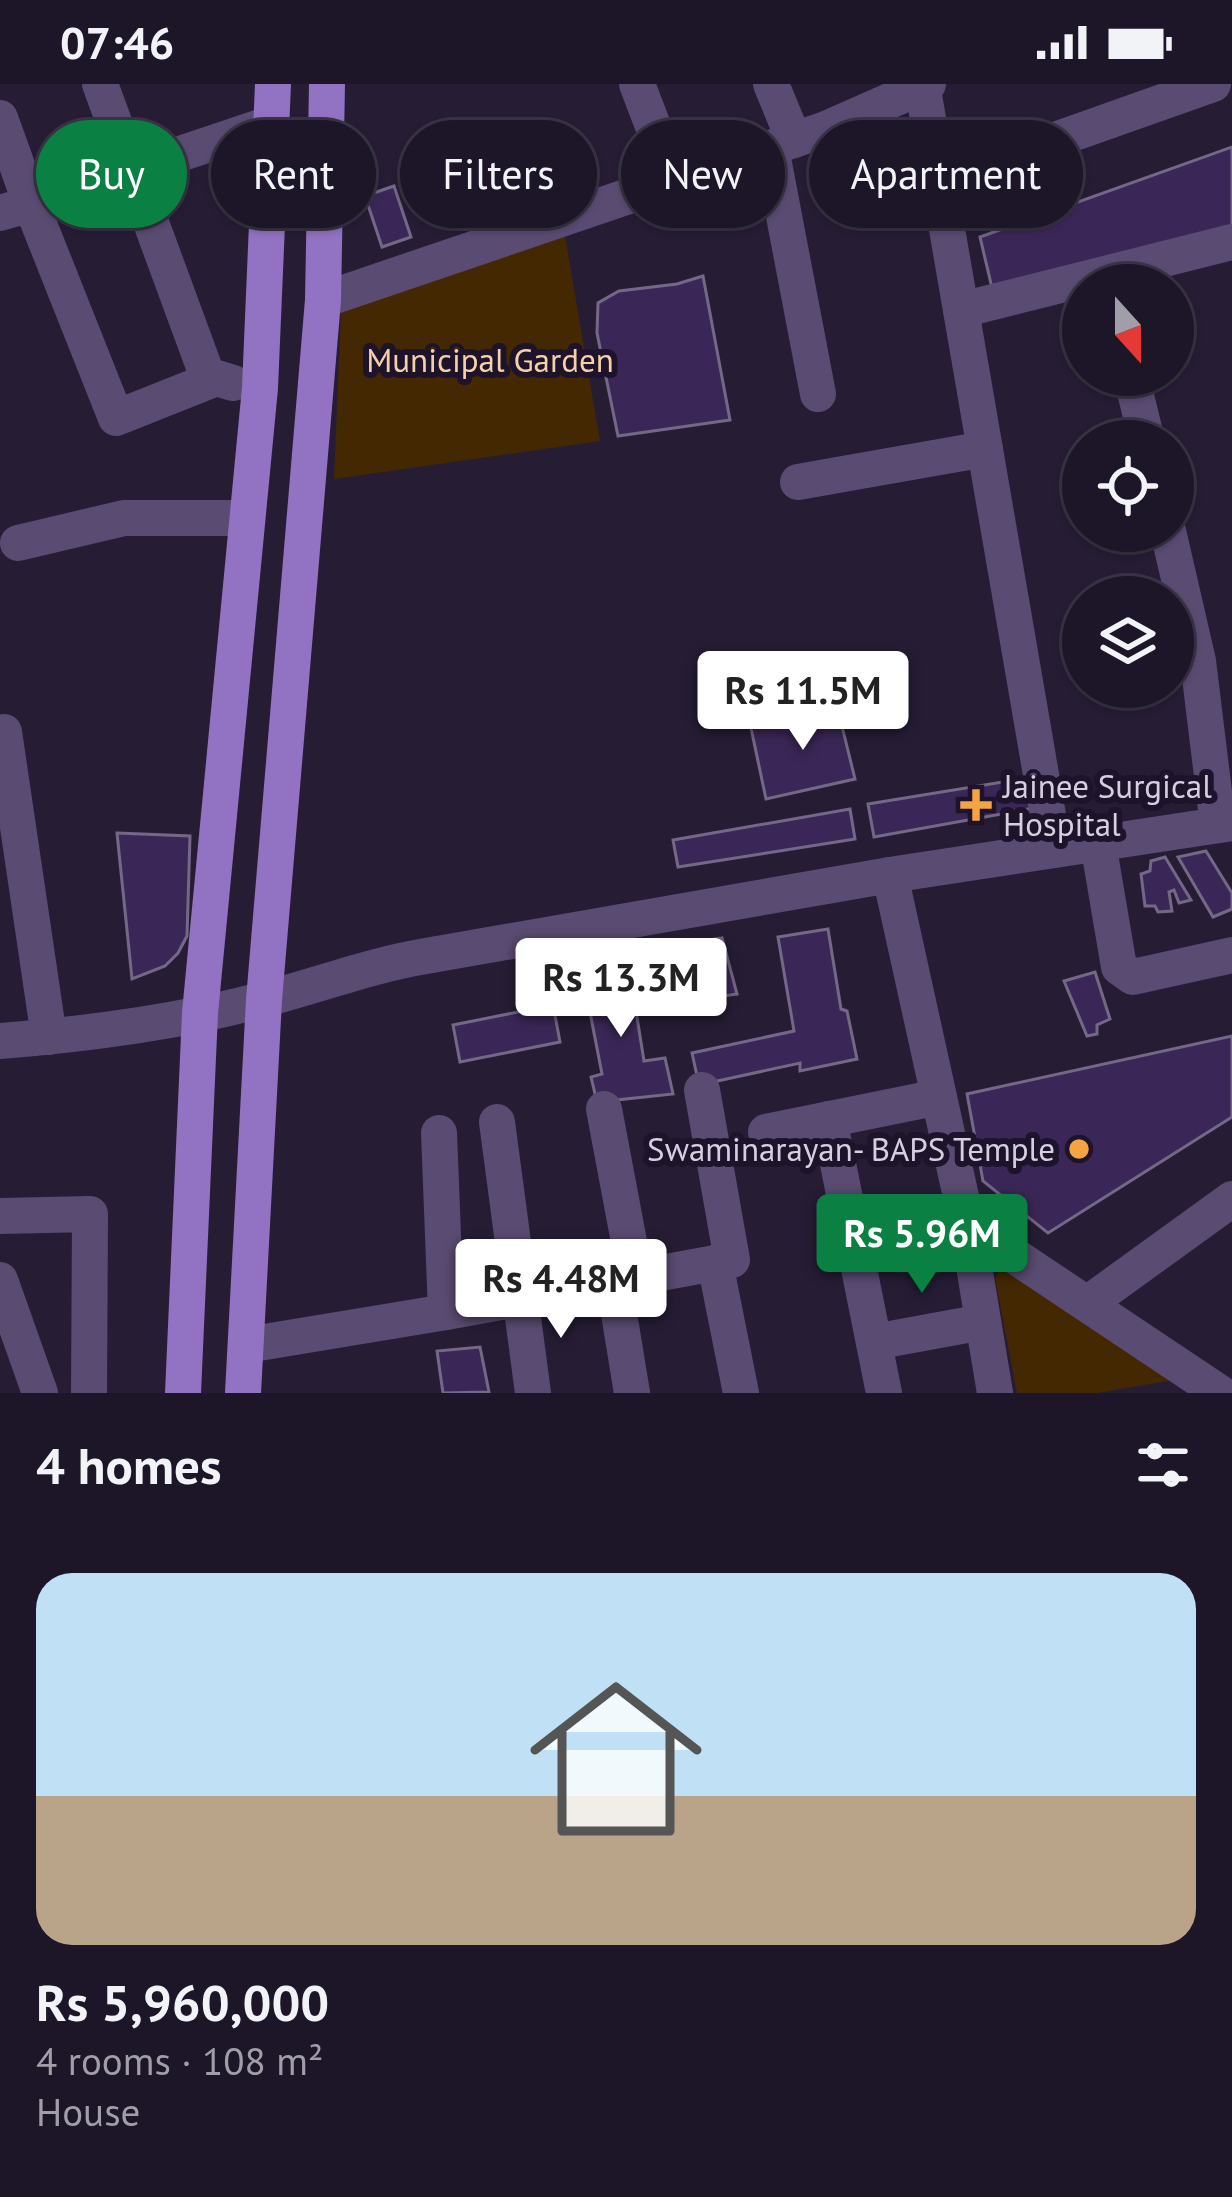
<!DOCTYPE html>
<meta charset="utf-8">
<style>
body{margin:0;font-family:"PT Sans",sans-serif;background:#292334;color:#f1f3f6;height:100vh;display:flex;flex-direction:column;font-size:45px;white-space:nowrap}
*{box-sizing:border-box;margin:0}
p{font-size:39px;color:#a09fa8}
.icon{flex:none;width:66px;height:66px;fill:none;stroke:currentColor;stroke-width:2;stroke-linecap:round;stroke-linejoin:round}
.map{position:relative;height:1309px;overflow:hidden}
.details{display:flex;flex-direction:column;background:#1c1628;flex:1}
.details>*{flex:none}
.top-card{position:absolute;left:36px;top:36px;width:1161px;height:108px;display:flex;gap:24px}
.needle{width:78px;rotate:159deg}
.fabs{position:absolute;left:1062px;top:180px;display:grid;gap:24px}
.fabs a{display:grid;place-items:center;width:132px;height:132px;border-radius:50%;background:#1c1628;box-shadow:0 3px 9px #0004,0 0 0 3px #3a3545;font-size:60px}
.price{position:absolute;translate:-50% -102px;padding:0 27px;border-radius:12px;background:#fff;color:#222;font-size:39px;line-height:78px;filter:drop-shadow(0 3px 6px #0008)}
.price::after{content:'';position:absolute;left:50%;top:72px;width:36px;height:27px;margin-left:-18px;background:inherit;clip-path:polygon(0 0,100% 0,50% 100%)}
.price.selected{background:#0b8043;color:#fff}
ul{padding:0;list-style:none}
li{display:grid;align-content:center;gap:24px;height:636px;padding:0 36px}
li span{display:grid;place-items:center;height:372px;border-radius:36px;color:#555}
li>.icon{margin-inline-start:auto}
span .icon{width:216px;height:216px;fill:#fffc;stroke-width:1}
li b{font-size:51px}
h2{display:flex;justify-content:space-between;align-items:center;height:144px;padding:0 36px;font-size:51px}
.pill{padding:0 42px;border-radius:54px;background:#1c1628;box-shadow:0 3px 9px #0004,0 0 0 3px #3a3545;font-size:42px;line-height:108px}
.pill.selected{background:#0b8043;color:#fff}
.status{display:flex;justify-content:space-between;align-items:center;height:84px;padding:0 60px;background:#1c1628;direction:ltr}
.status svg{height:33px;fill:currentColor}
.map>svg:first-child{display:block}
.green{fill:#442802}
.building{fill:#3b2757;stroke:#736885;stroke-width:3}
.lines{fill:none;stroke-linecap:round;stroke-linejoin:round}
.minor{stroke:#5a4b72;stroke-width:36}
.major{stroke:#9272c2;stroke-width:36}
.poi-dot{fill:#f4a443;stroke:#1d132b;stroke-width:4.5}
.labels{text-anchor:middle;stroke-width:12;stroke-linejoin:round;paint-order:stroke}
.park-label{font-size:33px;fill:#f7d0a8;stroke:#1d132b}
.poi-label{font-size:33px;fill:#d5cfe0;stroke:#1d132b;text-anchor:start}
</style>
<div class="status"><b>07:46</b><svg viewBox="0 0 49 12"><path d="M0 12V9h3v3zM5 12V6h3v6zM10 12V3h3v9zM15 12V0h3v12zM26 1h20v11H26zM47 4h2v5h-2z"/></svg></div>
<div class="map">
<svg width="1232" height="1309" viewBox="0 0 1232 1309">
<rect width="100%" height="100%" fill="#261d35"/>
<g class="green">
<polygon points="565,152 600,357 334,395 341,225"/>
<polygon points="1001,1184 1180,1295 1097,1309 1017,1309 995,1194"/>
</g>
<g class="building">
<polygon points="1232,63 1232,143 993,208 980,153"/>
<polygon points="394,102 411,153 382,163 365,112"/>
<polygon points="703,192 730,336 618,352 597,249 598,219 619,207 677,200"/>
<polygon points="837,622 855,695 766,715 751,644"/>
<polygon points="1027,694 1034,724 874,753 868,720"/>
<polygon points="850,725 855,755 678,783 673,756"/>
<polygon points="117,749 190,752 187,852 178,869 165,882 132,895"/>
<polygon points="1206,767 1232,809 1232,825 1213,833 1178,773"/>
<polygon points="1165,773 1191,816 1179,819 1174,806 1169,808 1172,827 1158,828 1155,822 1145,822 1141,790 1150,787 1151,777"/>
<polygon points="828,845 841,925 847,927 857,975 800,987 800,979 699,1001 692,969 794,947 778,853"/>
<polygon points="722,854 737,910 689,917 680,866 687,859"/>
<polygon points="629,883 644,977 665,974 673,1010 597,1018 591,993 602,990 582,887"/>
<polygon points="1095,888 1110,935 1097,941 1097,950 1087,952 1064,897"/>
<polygon points="553,921 560,958 460,978 453,941"/>
<polygon points="1232,952 1232,1033 1048,1149 983,1097 967,1010"/>
<polygon points="480,1263 489,1308 443,1309 437,1267"/>
</g>
<g class="lines">
<g class="minor">
<polyline points="100,0 207,291 233,299"/>
<polyline points="637,0 674,97"/>
<polyline points="771,0 794,56"/>
<polyline points="922,0 1054,766"/>
<polyline points="0,34 31,120 272,39"/>
<polyline points="771,64 818,310"/>
<polyline points="939,97 1213,0"/>
<polyline points="0,129 31,120 116,334 214,295"/>
<polyline points="323,216 826,45 928,0"/>
<polyline points="961,226 1232,158"/>
<polyline points="1131,291 1147,357"/>
<polyline points="798,398 985,365"/>
<polyline points="1168,447 1198,577 1218,741"/>
<polyline points="18,459 124,434 247,434"/>
<polyline points="0,649 4,648 49,953"/>
<polyline points="1098,759 1119,883 1133,893 1232,871"/>
<polyline points="890,791 967,1140 995,1309"/>
<path d="M0,957c88,-7 180,-19 265,-42 54,-14 106,-34 161,-43l464,-81 342,-52"/>
<polyline points="604,1025 636,1195"/>
<polyline points="829,1035 884,1309"/>
<polyline points="497,1038 533,1309"/>
<polyline points="766,1048 939,1013"/>
<polyline points="0,1132 90,1130 89,1309"/>
<polyline points="967,1140 1220,1309"/>
<polyline points="715,1179 741,1309"/>
<polyline points="0,1196 40,1309"/>
<polyline points="614,1199 632,1309"/>
<polyline points="1087,1220 1232,1115"/>
<polyline points="446,1228 732,1176 702,1006"/>
<polyline points="874,1258 983,1238"/>
<polyline points="246,1261 446,1228 439,1049"/>
</g>
<g class="major">
<polyline points="183,1309 200,929 260,304 273,0"/>
<polyline points="243,1309 264,916 323,216 327,0"/>
</g>
</g>
<g class="poi-dot">
<path d="M970 703h12v12h12v12h-12v12h-12v-12h-12v-12h12z"/>
<circle cx="1079" cy="1065" r="12"/>
</g>
<g class="labels">
<g class="park-label">
<text x="490" y="288">Municipal Garden</text>
</g>
<g class="poi-label">
<text x="1003" y="714">Jainee Surgical<tspan x="1003" dy="38">Hospital</tspan></text>
<text x="1055" y="1077" text-anchor="end">Swaminarayan- BAPS Temple</text>
</g>
</g>
</svg>
<div class="fabs">
<a><svg class="needle" viewBox="-14 -14 28 28"><path d="M0-13l5 13h-10z" fill="#e53935"/><path d="M0 13l5-13h-10z" fill="#a09fa8"/></svg></a>
<a><svg class="icon" aria-label="locate" viewBox="0 0 24 24"><circle cx="12" cy="12" r="6"/><path d="M12 2v4M12 18v4M2 12h4M18 12h4"/></svg></a>
<a><svg class="icon" aria-label="layers" viewBox="0 0 24 24"><path d="M12 4l9 5-9 5-9-5zM3 14l9 5 9-5"/></svg></a>
</div>
<b class="price" style="left:803px;top:669px">Rs 11.5M</b>
<b class="price" style="left:621px;top:956px">Rs 13.3M</b>
<b class="price selected" style="left:922px;top:1212px">Rs 5.96M</b>
<b class="price" style="left:561px;top:1257px">Rs 4.48M</b>
<div class="top-card">
<a class="pill selected">Buy</a>
<a class="pill">Rent</a>
<a class="pill">Filters</a>
<a class="pill">New</a>
<a class="pill">Apartment</a>
</div>
</div>
<section class="details">
<h2>4 homes<svg class="icon" aria-label="filters" viewBox="0 0 24 24"><path d="M4 7h16M4 17h16"/><circle cx="9" cy="7" r="2"/><circle cx="15" cy="17" r="2"/></svg></h2>
<ul>
<li><span style="background:linear-gradient(#bfe0f5 60%,#b9a48a 0)"><svg class="icon" aria-label="home" viewBox="0 0 24 24"><path d="M3 11l9-7 9 7M6 9v11h12V9"/></svg></span><div><b>Rs 5,960,000</b><p>4 rooms · 108 m²</p><p>House</p></div></li>
</ul>
</section>
